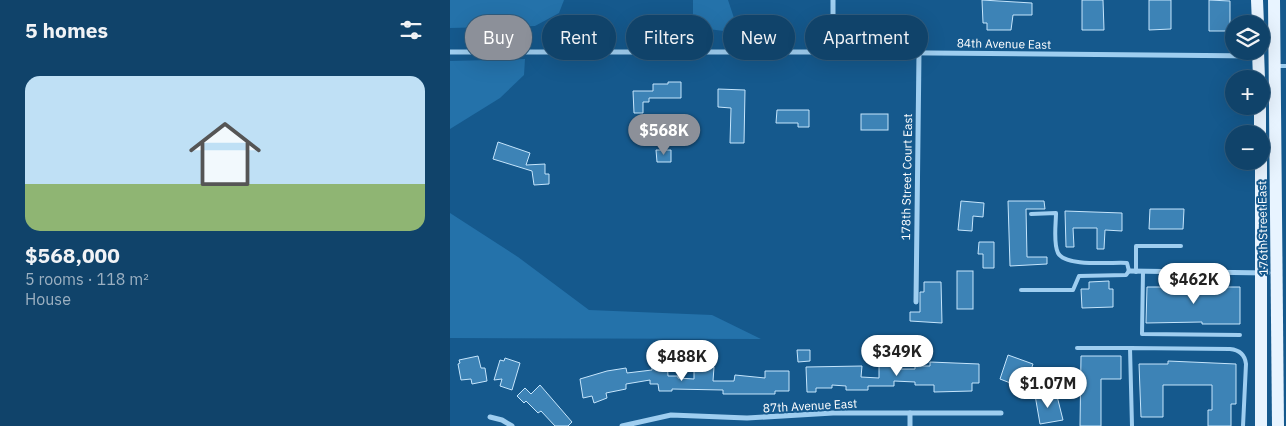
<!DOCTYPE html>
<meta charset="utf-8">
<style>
body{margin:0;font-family:"IBM Plex Sans",sans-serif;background:#194a70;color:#f1f3f6;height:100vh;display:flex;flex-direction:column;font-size:19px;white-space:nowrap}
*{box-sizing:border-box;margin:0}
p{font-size:16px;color:#9cb0c1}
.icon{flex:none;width:28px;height:28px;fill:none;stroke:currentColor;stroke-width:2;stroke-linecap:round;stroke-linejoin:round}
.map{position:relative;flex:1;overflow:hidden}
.sheet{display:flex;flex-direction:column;background:#10436a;width:450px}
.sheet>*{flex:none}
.hud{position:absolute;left:15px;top:15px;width:475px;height:45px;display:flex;gap:10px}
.buttons{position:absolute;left:775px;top:15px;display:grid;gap:10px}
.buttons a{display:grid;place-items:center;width:45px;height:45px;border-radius:50%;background:#10436a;box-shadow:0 5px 20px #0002,0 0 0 1px #305c7e;font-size:25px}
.price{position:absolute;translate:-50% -42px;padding:0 11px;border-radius:18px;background:#fff;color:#222;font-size:16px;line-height:32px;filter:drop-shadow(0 1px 2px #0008)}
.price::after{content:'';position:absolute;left:50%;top:30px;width:15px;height:11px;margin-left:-8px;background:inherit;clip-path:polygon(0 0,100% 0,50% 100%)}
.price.selected{background:#8c9099;color:#fff}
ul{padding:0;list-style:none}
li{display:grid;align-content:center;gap:10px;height:265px;padding:0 25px}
li span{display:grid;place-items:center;height:155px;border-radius:15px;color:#555}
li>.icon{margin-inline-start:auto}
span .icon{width:90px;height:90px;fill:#fffc;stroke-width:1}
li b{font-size:21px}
h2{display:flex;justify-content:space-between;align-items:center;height:60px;padding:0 25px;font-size:21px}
.pill{padding:0 18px;border-radius:22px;background:#10436a;box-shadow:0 5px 20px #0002,0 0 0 1px #305c7e;font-size:18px;line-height:45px}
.pill.selected{background:#8c9099;color:#fff}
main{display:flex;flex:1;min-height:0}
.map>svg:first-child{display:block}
.green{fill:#2472aa}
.building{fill:#3d83b6;stroke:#c5e5fc}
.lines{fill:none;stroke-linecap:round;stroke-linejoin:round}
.service{stroke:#9fcef0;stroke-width:4}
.minor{stroke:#9fcef0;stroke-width:5}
.primary{stroke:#e8f4ff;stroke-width:12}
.labels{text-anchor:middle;stroke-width:4;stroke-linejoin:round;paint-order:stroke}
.street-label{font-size:12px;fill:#fff;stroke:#15598d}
</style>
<main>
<section class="sheet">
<h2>5 homes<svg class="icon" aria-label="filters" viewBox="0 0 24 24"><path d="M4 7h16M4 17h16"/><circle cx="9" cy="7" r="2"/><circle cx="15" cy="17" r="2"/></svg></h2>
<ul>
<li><span style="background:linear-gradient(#bfe0f5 70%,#8fb573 0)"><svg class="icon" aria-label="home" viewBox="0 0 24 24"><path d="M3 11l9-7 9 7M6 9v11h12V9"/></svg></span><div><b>$568,000</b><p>5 rooms · 118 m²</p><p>House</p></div></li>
</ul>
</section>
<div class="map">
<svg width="836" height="426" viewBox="0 0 836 426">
<rect width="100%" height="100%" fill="#15598d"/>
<g class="green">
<polygon points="0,0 114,0 109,13 85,26 0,28"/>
<polygon points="243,0 278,0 289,33 243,27"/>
<polygon points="75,59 74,75 50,98 0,129 0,61"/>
<polygon points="0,213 68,257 139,310 262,315 311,339 0,338"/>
</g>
<g class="building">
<polygon points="532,0 582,3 582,15 563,15 561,30 537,30 537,23 533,23"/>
<polygon points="632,0 653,0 654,30 632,30"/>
<polygon points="699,0 721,0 721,29 699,30"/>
<polygon points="759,0 780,1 780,31 759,31"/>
<polygon points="218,82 231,82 231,98 199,98 199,102 193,102 193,113 184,113 183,91 203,91 203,84 218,84"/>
<polygon points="268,89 295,90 294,143 280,143 281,108 268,107"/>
<polygon points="327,110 359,110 359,127 348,127 348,123 326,123"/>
<rect x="411" y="114" width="27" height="16"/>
<polygon points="48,142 80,153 76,165 95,164 95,174 99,174 99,184 84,185 82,171 43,159"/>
<polygon points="206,150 221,150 221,162 207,162"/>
<polygon points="511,201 534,203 533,217 523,216 522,231 508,230"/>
<polygon points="558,201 594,201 595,209 576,209 577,257 597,257 597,264 560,266"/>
<polygon points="700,209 734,209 733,229 699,229"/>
<polygon points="615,211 672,213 672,231 655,230 654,249 647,249 647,228 623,228 624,247 616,247"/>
<polygon points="529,242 544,242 544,268 533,268 533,254 528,254"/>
<rect x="507" y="271" width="16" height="38"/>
<polygon points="659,281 659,289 663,289 663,307 632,308 631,289 639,289 639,282"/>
<polygon points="474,282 491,282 492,323 460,321 460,312 470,312 470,292 474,292"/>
<polygon points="697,287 790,287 790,324 752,324 752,322 696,323"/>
<polygon points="347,350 360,350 360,361 348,362"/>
<polygon points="558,355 583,364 577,382 565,378 563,384 550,379"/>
<polygon points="28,356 31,368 35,368 37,381 22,384 21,379 11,380 8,364 10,363 9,360"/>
<polygon points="631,356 671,356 671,379 651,379 651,426 630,426"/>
<polygon points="55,358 70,363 62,390 50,386 52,379 44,380 50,360 54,361"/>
<polygon points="206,358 217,358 218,376 228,376 228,378 244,379 244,366 264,367 263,381 284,381 285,375 315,378 315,371 339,371 339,391 325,391 325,394 273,394 273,390 222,389 222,391 209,391 208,384 200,384 200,380 176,384 176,389 156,393 157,398 144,403 142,396 133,398 130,379 157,371 176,368 177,373 202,370 202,365 206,365"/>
<polygon points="718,361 786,364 786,404 781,404 781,426 758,426 758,410 762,410 762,385 713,385 713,417 691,417 689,364 718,364"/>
<polygon points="480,362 529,364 529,383 522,383 522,391 484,392 484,385 465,385 465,382 444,381 444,386 418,386 418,390 396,390 396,386 382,385 382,388 366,388 366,392 357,392 356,367 412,366 411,377 429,378 429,364 443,364 443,369 465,369 465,366 480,366"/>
<polygon points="90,385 122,422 118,426 105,426 91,411 88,413 76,401 74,403 67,396 75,388 81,394"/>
<polygon points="595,393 596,398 607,396 613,420 590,424 585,395"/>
</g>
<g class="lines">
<g class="service">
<polyline points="827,66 836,66"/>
<polyline points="686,272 686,246 731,246"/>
<polyline points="693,272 692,334 790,335"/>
<path d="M571,290h52l6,-14 47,-1 3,-4 -2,-8c-15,-1 -62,4 -69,-10 -5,-10 -2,-29 -2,-40l-25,1"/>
<polyline points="627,348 680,348"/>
<path d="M682,426l-2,-78 100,1c10,1 15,6 16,15l-3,62"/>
</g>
<g class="minor">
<polyline points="383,0 383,52"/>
<polyline points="0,52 366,52 808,56"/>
<polyline points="679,271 818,273"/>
<polyline points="466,302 469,53"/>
<polyline points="460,413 460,426"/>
<polyline points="40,417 52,420 62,426"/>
<polyline points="172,426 221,415 297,418 383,413 551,413"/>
</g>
<g class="primary">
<polyline points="807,0 808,24"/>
<polyline points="824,0 828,426"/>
<polyline points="808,51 809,79"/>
<polyline points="810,106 810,134"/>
<polyline points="811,161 811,426"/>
</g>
</g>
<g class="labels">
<g class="street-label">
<text transform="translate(554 44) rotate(1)" y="4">84th Avenue East</text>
<text transform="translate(457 177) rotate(-89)" y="4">178th Street Court East</text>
<text transform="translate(813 228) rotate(-91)" y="4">176th Street East</text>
<text transform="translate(360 406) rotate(-3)" y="4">87th Avenue East</text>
</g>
</g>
</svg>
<div class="buttons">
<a><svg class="icon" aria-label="layers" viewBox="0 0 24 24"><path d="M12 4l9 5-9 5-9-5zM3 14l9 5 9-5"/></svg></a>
<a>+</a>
<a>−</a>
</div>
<b class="price selected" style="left:214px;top:156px">$568K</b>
<b class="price" style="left:744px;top:305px">$462K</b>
<b class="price" style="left:447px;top:377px">$349K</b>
<b class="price" style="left:232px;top:382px">$488K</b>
<b class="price" style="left:598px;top:409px">$1.07M</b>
<div class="hud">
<a class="pill selected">Buy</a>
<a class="pill">Rent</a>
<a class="pill">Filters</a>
<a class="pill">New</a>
<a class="pill">Apartment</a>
</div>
</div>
</main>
